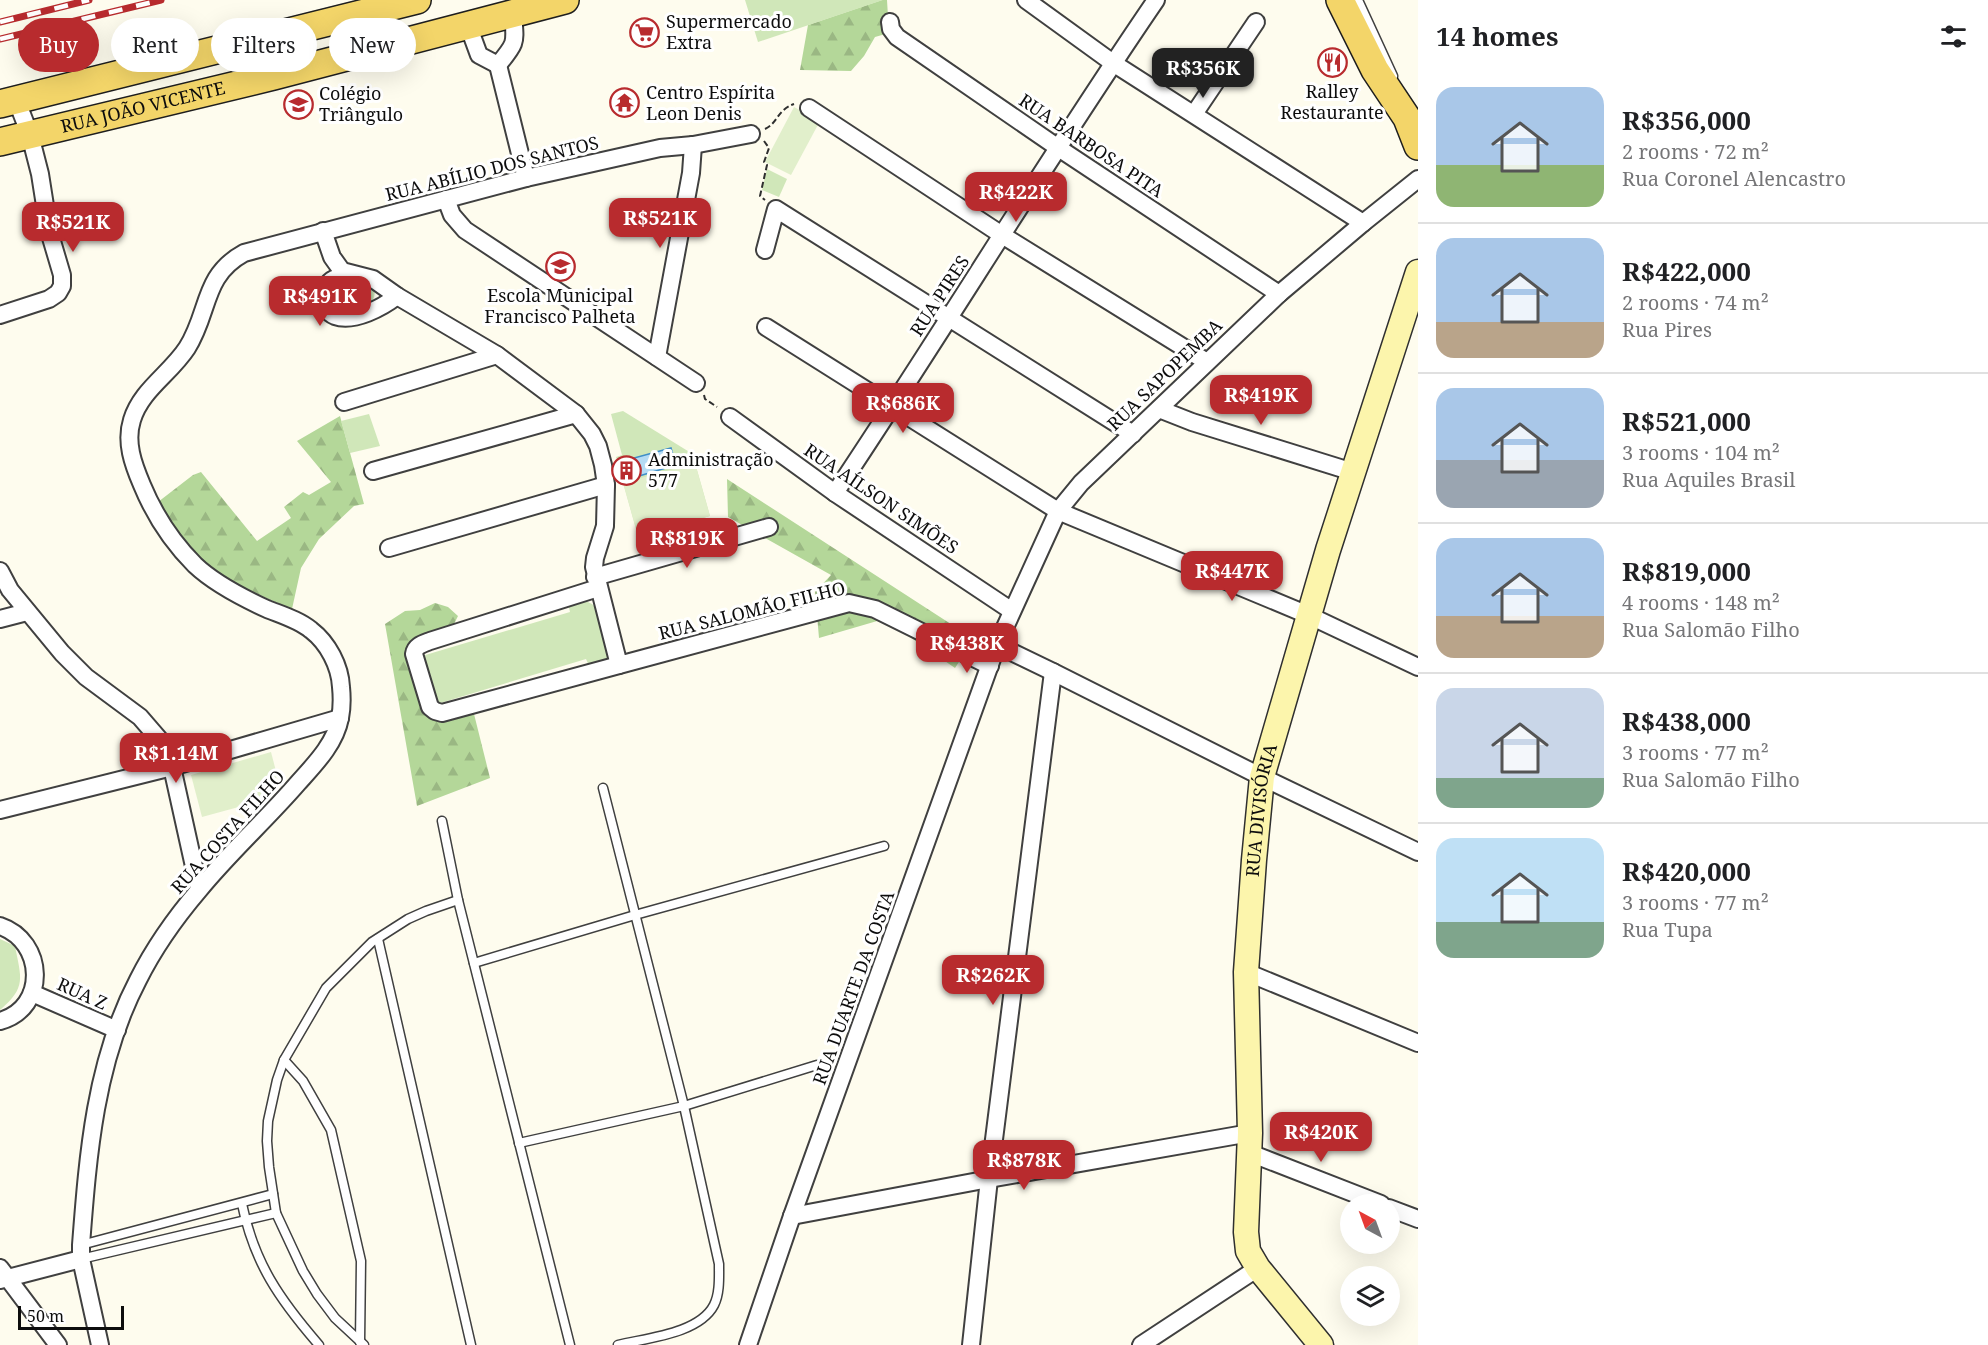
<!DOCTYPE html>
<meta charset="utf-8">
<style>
body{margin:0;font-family:"Noto Serif",serif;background:#f2f2f2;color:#202124;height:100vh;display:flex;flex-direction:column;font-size:22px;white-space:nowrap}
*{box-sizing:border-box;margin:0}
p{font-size:20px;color:#757577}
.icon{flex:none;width:33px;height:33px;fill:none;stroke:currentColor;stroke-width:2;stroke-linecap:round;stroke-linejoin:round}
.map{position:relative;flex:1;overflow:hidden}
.side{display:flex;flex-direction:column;background:#fff;width:570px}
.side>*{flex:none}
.hud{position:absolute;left:18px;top:18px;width:570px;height:54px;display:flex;gap:12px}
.needle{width:39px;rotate:319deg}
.tools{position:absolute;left:1340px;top:1194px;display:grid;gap:12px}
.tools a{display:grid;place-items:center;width:60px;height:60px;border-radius:50%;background:#fff;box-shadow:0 6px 24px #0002;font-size:30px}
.scale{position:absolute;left:18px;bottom:15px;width:106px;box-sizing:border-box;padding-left:6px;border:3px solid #0d0d0d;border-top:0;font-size:16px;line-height:21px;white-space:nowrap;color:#0d0d0d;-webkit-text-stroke:4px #fff;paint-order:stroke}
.price{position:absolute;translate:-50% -51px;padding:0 14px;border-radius:12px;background:#b82b2e;color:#fff;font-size:20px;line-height:39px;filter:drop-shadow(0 2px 3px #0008)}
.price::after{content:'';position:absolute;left:50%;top:36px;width:18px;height:14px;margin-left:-9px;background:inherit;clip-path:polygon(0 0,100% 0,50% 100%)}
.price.on{background:#222;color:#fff}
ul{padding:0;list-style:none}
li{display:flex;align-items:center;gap:18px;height:150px;padding:0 18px}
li+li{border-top:2px solid #e0e0e0}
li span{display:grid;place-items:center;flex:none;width:168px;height:120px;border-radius:18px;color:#555}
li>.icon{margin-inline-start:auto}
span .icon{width:72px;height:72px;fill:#fffc;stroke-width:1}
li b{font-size:26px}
h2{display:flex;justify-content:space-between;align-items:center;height:72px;padding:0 18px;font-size:26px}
.chip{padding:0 21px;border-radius:27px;background:#fff;box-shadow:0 6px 24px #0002;font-size:21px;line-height:54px}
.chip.on{background:#b82b2e;color:#fff}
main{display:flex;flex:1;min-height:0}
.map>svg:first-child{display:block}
.forest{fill:url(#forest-firs)}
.park{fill:#d0e7b9}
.pitch{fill:#e1efcb}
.water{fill:#b5dbf4;stroke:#3f8ec8;stroke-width:1.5}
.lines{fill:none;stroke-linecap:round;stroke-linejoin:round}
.lane-casing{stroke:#404040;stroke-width:11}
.street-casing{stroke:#404040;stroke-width:20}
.secondary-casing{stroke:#2f2f2f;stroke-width:27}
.primary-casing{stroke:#1e1e1e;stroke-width:30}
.path{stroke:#2f2f2f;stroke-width:2;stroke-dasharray:6 3;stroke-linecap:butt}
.lane{stroke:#fff;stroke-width:8}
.street{stroke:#fff;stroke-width:16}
.secondary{stroke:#fcf5ac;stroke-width:24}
.primary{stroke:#f3d569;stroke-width:27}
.rail-casing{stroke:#b82b2e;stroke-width:7}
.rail{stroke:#fff;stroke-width:4.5;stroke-dasharray:14;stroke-linecap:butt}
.labels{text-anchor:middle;stroke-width:6;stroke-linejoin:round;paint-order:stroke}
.poi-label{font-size:18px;fill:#0d0d0d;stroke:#fff;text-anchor:start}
.street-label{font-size:18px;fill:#0d0d0d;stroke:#fff}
</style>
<main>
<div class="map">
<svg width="1418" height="1345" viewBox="0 0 1418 1345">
<defs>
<pattern id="forest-firs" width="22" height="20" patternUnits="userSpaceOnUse" patternTransform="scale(1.5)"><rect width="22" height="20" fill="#b4d799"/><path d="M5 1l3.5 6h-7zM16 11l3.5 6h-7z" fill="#9ab783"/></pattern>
</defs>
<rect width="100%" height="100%" fill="#fefcee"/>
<g class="forest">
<polygon points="882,0 887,0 889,33 875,37 864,56 851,71 800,70 808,25"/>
<path d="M340,416l24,88 -10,2 -35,33 -18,29 -9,41c-31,-13 -63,-27 -90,-48 -18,-15 -32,-38 -44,-59l35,-27 8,-3 56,69 34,-23 -7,-11 19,-15 6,3 22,-13 -34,-41z"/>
<polygon points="727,479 974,639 955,668 884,619 819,638 815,592 831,575 728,517"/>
<polygon points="435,603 448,607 458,616 450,632 413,642 430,707 472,706 490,778 417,806 385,624 405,611 420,610"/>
</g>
<g class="park">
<polygon points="745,0 883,0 758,42"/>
<polygon points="767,169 787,179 779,197 762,190"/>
<path d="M356,280l18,8c5,19 -18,21 -32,24l-10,-6 -1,-16 3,-4z"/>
<polygon points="623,411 704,461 695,463 710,516 638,536 616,457 622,455 611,414"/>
<polygon points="369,414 380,446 350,453 341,421"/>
<polygon points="582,599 592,604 600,612 610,656 604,664 590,668 586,659 437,704 422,656 570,612 568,603"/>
<path d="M0,939l15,7c6,32 12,41 -15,64z"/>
</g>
<g class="pitch">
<polygon points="794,107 820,121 791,175 765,162"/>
<polygon points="695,463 710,516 638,536 623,483"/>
<polygon points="271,752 277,775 271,798 202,817 191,775"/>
</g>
<polygon class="water" points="671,448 676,465 639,476 634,458"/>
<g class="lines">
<defs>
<g id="lane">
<polyline points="1358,0 1393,76"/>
<path d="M603,788l81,318 35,158c0,13 1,29 -5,41 -15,29 -68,33 -96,40"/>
<polyline points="442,821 458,900 570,1345"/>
<polyline points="378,939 471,1345"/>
<polyline points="474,963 635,915 884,846"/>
<polyline points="284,1060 303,1081 331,1130 361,1261 360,1342"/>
<polyline points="519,1143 684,1106 817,1065"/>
<path d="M242,1204c12,59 38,96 77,141"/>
<polyline points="81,1245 273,1194"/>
<polyline points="81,1259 276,1213"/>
<polyline points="364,1345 335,1318 317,1294 303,1271 276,1213 269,1167 267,1141 268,1121 277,1080 284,1060 326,988 372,942 408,919 426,911 458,900"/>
</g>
<g id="street">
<polyline points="1026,0 1113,63 1363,223"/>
<polyline points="890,22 891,29 897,37 1057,147 1279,294"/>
<polyline points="468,25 479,55 498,65"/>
<polyline points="498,65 526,178"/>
<path d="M498,65c20,-24 17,-22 15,-52"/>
<polyline points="809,108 1002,235 1207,362"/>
<polyline points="1194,114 1256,22"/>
<polyline points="446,199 452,215 465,230 696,383"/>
<polyline points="323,231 332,257 342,271 373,279 397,296 497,355 576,414 592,434 598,446 603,465 606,485 605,526 595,558 594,567 619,665 849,603 875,609 990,666"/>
<polyline points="765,250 776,209 1133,434"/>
<path d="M350,274c-6,2 -13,3 -18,6 -12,9 -12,30 3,36 19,7 48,-9 62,-20"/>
<polyline points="0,315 49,299 58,293 62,286 62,275 49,231 40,174 30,135 16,99"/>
<polyline points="766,327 1058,511 1308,615 1418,667"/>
<polyline points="657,357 691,173 693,145"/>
<polyline points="344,402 497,355"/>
<polyline points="1159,409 1192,422 1353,472"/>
<polyline points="730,417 835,493 1012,611"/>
<polyline points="373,471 576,414"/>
<path d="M835,493c109,-163 210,-331 321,-493"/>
<polyline points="389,548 606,485"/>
<polyline points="0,571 10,590 62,653 86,677 140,717 159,739 172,767 199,889"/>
<polyline points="595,577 769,527"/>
<path d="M598,588l-168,53c-8,3 -15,5 -16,13l16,53 5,4 7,2 177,-48"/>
<polyline points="0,619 27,612"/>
<polyline points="997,645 1053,672 1262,777 1418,852"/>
<polyline points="0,810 172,767 340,718"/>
<path d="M0,926c45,15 48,82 0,95"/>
<polyline points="1246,972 1418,1043"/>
<polyline points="32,993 117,1030"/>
<polyline points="1250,1153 1381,1204"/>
<polyline points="1389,1208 1418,1219"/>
<polyline points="792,1216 989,1179 1250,1133"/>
<polyline points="0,1268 58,1345"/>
<polyline points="0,1280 81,1259"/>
<path d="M100,1345l-19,-86v-14c7,-91 14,-183 57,-265 16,-32 38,-63 61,-90 31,-38 67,-70 99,-107 17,-19 37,-39 42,-65 2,-10 2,-21 1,-31 -1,-21 -13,-44 -30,-57 -12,-10 -29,-15 -44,-21 -24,-11 -52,-25 -72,-44 -23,-23 -41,-51 -53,-80 -9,-21 -17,-43 -10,-65 9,-30 38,-46 55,-72 23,-36 15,-72 57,-95l282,-75 134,-30 33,-3 58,-11"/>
<polyline points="748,1345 792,1216 997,645 1058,511 1081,483 1279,294 1363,223 1418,179"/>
<polyline points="971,1345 989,1179 1053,672"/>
<polyline points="1141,1345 1258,1268"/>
</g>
<g id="secondary">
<path id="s1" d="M1321,1345l-63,-77 -10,-17 -2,-19 4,-99 -4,-161 8,-112 8,-83 66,-227 90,-278"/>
</g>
<g id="primary">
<polyline points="1340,0 1375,70 1407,118 1418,146"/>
<polyline points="0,104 417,0"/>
<path id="s2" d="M0,142l274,-66 291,-76"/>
</g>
</defs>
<use href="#lane" class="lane-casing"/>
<use href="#street" class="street-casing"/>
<use href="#secondary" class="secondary-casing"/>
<use href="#primary" class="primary-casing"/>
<g class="path">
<path d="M765,129c13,-6 12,-19 29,-25"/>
<polyline points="764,141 769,148 764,162 767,165 760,196 765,200"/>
<polyline points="704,395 705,399 717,407"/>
</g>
<use href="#lane" class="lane"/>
<use href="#street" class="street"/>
<use href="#secondary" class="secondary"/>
<use href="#primary" class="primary"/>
<defs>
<g id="rail">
<polyline points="0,22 89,0"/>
<polyline points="0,39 161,0"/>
</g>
</defs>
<use href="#rail" class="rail-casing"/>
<use href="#rail" class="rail"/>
</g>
<defs>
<symbol id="supermarket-ring" viewBox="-11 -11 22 22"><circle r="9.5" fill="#fff" stroke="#b82b2e" stroke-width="1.5"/><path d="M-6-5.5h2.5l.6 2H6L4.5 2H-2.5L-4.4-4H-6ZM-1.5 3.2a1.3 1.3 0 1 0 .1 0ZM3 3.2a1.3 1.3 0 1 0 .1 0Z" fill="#b82b2e"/></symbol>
<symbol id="restaurant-ring" viewBox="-11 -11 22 22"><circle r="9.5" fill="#fff" stroke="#b82b2e" stroke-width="1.5"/><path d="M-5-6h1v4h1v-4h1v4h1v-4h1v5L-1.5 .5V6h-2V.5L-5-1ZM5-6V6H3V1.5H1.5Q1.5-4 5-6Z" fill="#b82b2e"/></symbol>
<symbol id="temple-ring" viewBox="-11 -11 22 22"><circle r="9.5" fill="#fff" stroke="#b82b2e" stroke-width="1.5"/><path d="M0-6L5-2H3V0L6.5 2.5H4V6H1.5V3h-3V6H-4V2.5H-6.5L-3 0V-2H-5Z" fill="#b82b2e"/></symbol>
<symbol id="school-ring" viewBox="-11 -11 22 22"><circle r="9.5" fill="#fff" stroke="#b82b2e" stroke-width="1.5"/><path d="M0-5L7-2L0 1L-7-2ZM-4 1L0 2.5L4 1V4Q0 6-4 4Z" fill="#b82b2e"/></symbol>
<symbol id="building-ring" viewBox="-11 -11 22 22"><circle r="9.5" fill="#fff" stroke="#b82b2e" stroke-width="1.5"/><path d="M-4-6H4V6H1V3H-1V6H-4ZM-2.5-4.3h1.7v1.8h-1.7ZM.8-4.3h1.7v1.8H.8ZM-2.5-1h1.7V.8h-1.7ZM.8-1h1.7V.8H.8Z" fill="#b82b2e"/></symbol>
</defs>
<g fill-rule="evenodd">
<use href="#supermarket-ring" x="628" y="16" width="33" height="33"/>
<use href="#restaurant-ring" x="1316" y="46" width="33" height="33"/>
<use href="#temple-ring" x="608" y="86" width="33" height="33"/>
<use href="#school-ring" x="282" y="88" width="33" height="33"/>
<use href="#school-ring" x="544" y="250" width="33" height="33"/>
<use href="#building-ring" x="610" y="454" width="33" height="33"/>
</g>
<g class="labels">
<g class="poi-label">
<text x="666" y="28">Supermercado<tspan x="666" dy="21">Extra</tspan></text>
<text x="1332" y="98" text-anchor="middle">Ralley<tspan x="1332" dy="21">Restaurante</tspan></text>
<text x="646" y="99">Centro Espírita<tspan x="646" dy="21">Leon Denis</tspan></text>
<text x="319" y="100">Colégio<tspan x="319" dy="21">Triângulo</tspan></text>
<text x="560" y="302" text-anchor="middle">Escola Municipal<tspan x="560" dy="21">Francisco Palheta</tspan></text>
<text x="648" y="466">Administração<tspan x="648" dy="21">577</tspan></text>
</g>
<g class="street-label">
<text dy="6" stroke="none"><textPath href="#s2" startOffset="147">RUA JOÃO VICENTE</textPath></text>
<text transform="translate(1091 146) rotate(34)" y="6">RUA BARBOSA PITA</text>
<text transform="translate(492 169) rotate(-14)" y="6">RUA ABÍLIO DOS SANTOS</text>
<text transform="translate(940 296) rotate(-57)" y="6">RUA PIRES</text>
<text transform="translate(1165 375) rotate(-44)" y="6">RUA SAPOPEMBA</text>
<text transform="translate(881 499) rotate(34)" y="6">RUA AÍLSON SIMÕES</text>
<text transform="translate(752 611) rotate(-14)" y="6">RUA SALOMÃO FILHO</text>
<text dy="6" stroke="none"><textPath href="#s1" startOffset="561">RUA DIVISÓRIA</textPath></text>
<text transform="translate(228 832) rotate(-48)" y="6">RUA COSTA FILHO</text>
<text transform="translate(854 988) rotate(-70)" y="6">RUA DUARTE DA COSTA</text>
<text transform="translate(82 994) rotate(24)" y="6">RUA Z</text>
</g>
</g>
</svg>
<div class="tools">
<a><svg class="needle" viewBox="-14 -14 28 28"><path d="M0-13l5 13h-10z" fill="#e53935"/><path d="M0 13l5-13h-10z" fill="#757577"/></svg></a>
<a><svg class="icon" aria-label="layers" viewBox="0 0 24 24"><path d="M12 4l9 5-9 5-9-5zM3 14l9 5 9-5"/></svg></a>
</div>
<div class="scale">50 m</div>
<b class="price on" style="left:1203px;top:99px">R$356K</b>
<b class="price" style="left:1016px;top:223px">R$422K</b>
<b class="price" style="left:660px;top:249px">R$521K</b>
<b class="price" style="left:73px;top:253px">R$521K</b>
<b class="price" style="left:320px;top:327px">R$491K</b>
<b class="price" style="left:1261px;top:426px">R$419K</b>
<b class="price" style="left:903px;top:434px">R$686K</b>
<b class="price" style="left:687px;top:569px">R$819K</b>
<b class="price" style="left:1232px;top:602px">R$447K</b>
<b class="price" style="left:967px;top:674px">R$438K</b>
<b class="price" style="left:176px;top:784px">R$1.14M</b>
<b class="price" style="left:993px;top:1006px">R$262K</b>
<b class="price" style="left:1321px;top:1163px">R$420K</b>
<b class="price" style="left:1024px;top:1191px">R$878K</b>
<div class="hud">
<a class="chip on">Buy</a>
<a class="chip">Rent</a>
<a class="chip">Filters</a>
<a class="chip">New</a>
</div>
</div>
<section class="side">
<h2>14 homes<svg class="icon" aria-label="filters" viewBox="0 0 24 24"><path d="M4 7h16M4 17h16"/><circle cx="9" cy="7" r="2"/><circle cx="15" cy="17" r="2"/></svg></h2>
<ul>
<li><span style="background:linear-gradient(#a9c7e8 65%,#8fb573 0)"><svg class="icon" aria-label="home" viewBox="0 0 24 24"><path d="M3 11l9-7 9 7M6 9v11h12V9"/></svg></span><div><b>R$356,000</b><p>2 rooms · 72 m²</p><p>Rua Coronel Alencastro</p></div></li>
<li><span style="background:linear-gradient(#a9c7e8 70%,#b9a48a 0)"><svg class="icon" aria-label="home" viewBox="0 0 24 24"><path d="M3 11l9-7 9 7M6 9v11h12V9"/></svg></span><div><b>R$422,000</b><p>2 rooms · 74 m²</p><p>Rua Pires</p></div></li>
<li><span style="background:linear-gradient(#a9c7e8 60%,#9aa5b1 0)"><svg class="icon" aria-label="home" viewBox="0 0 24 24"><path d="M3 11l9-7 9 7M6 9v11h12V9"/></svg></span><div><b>R$521,000</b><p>3 rooms · 104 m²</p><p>Rua Aquiles Brasil</p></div></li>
<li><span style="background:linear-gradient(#a9c7e8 65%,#b9a48a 0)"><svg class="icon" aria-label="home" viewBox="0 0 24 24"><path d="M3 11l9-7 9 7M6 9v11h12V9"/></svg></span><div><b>R$819,000</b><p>4 rooms · 148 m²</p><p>Rua Salomão Filho</p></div></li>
<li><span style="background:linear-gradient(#c9d6e8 75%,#7fa58c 0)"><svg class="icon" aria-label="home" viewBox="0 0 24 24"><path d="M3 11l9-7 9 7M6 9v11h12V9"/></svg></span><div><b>R$438,000</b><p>3 rooms · 77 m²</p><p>Rua Salomão Filho</p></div></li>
<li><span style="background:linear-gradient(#bfe0f5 70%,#7fa58c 0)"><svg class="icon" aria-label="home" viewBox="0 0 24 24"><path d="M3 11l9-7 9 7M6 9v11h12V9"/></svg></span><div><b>R$420,000</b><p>3 rooms · 77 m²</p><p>Rua Tupa</p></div></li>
</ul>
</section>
</main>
